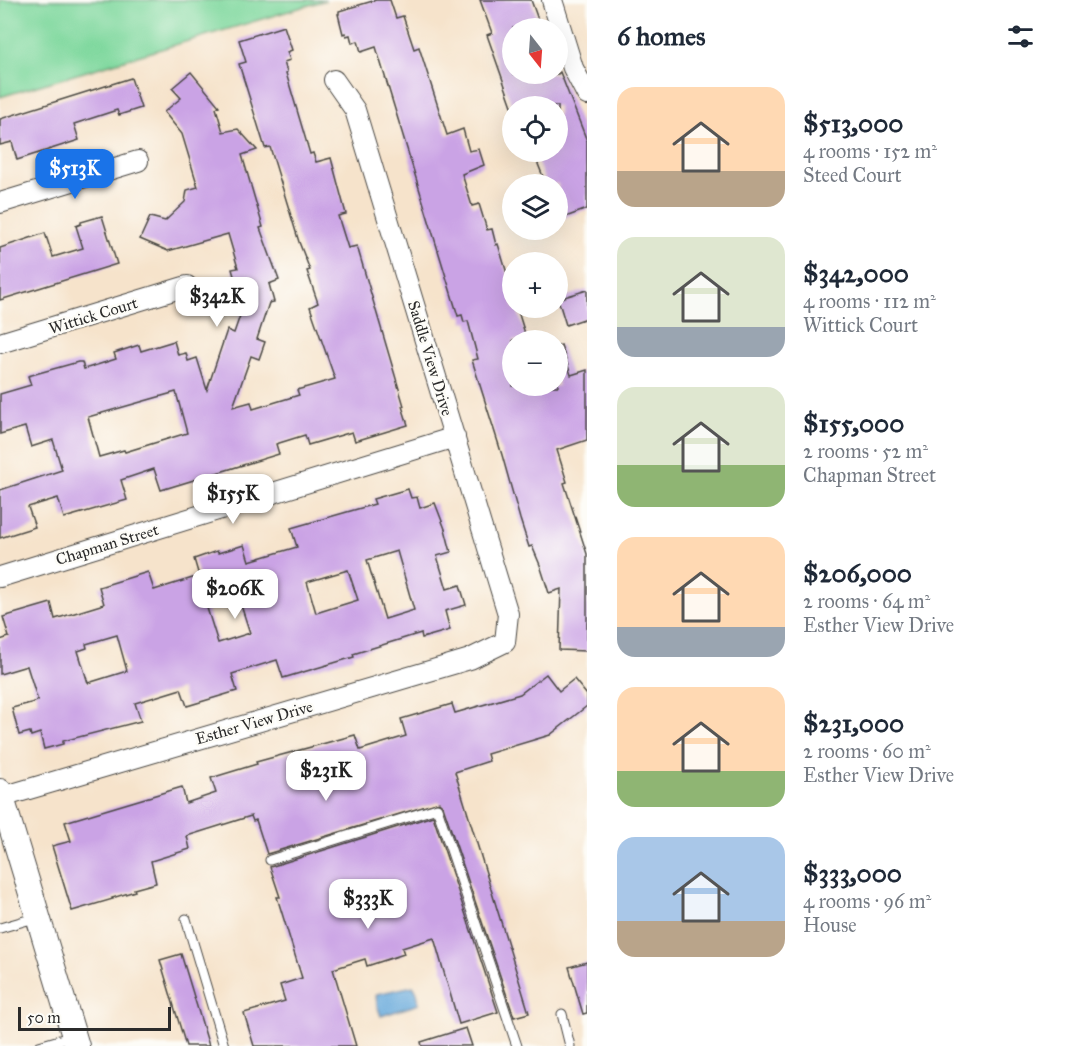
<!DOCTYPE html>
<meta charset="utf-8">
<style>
body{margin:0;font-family:"IM FELL Great Primer",serif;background:#f6f6f7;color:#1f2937;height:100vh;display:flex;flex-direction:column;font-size:22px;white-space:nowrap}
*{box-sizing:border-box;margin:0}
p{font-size:20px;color:#747a83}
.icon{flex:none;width:33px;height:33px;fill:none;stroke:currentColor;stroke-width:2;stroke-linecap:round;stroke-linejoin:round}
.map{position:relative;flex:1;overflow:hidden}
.details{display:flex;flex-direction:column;background:#fff;width:480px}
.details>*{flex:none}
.needle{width:39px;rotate:163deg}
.fabs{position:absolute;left:502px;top:18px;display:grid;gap:12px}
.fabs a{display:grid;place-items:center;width:66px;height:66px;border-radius:50%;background:#fff;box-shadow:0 6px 24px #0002;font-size:30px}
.scale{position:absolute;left:18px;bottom:15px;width:153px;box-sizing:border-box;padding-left:6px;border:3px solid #2b2b2b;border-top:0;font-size:16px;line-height:21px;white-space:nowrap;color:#2b2b2b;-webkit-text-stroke:4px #fdfcf7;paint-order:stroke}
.price{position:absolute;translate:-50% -51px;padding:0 14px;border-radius:12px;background:#fff;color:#222;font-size:20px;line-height:39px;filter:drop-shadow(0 2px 3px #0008)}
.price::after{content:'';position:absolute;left:50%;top:36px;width:18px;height:14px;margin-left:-9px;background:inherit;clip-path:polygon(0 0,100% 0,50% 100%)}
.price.on{background:#1a73e8;color:#fff}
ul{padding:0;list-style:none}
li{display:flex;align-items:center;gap:18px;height:150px;padding:0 30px}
li span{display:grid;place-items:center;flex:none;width:168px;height:120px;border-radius:18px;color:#555}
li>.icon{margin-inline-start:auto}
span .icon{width:72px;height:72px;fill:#fffc;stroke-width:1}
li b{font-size:26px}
h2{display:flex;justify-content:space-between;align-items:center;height:72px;padding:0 30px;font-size:26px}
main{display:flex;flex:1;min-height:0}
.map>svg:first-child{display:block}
.green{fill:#7fd89e;stroke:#558264;stroke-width:1.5}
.water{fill:#66a9db;stroke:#486a83;stroke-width:1.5}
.building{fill:#caa3e5;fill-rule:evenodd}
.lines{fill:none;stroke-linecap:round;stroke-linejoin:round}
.service-casing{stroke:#494743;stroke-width:11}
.minor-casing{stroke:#494743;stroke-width:22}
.tertiary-casing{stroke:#494743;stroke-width:26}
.service{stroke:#fff;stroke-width:9}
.minor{stroke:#fff;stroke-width:20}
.tertiary{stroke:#fff;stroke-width:24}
.labels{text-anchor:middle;stroke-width:5;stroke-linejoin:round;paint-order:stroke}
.street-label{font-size:16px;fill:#2b2b2b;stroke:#fdfcf7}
</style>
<main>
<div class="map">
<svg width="587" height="1046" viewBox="0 0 587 1046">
<rect width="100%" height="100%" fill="#fdfcf7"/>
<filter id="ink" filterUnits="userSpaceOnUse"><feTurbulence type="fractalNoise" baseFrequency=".0167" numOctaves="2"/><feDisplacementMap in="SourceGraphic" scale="12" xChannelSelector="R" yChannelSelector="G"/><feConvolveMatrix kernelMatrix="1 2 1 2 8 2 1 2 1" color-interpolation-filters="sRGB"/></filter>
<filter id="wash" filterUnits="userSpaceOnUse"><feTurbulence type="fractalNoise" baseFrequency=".008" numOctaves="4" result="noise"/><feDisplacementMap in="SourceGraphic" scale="24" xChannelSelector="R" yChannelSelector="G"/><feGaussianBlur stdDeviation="1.35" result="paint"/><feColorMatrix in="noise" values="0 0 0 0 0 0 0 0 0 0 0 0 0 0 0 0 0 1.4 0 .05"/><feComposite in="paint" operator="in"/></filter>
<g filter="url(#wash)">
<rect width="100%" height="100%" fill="#f6e3cb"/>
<polygon class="green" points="0,0 326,0 0,97"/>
<polygon class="water" points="413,986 417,992 419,1004 381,1016 377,1005 376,994"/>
<g id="blocks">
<g class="building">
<polygon points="376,0 390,0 396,18 403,16 414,49 419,47 447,135 463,129 469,151 479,149 484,165 462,174 472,206 479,204 487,230 492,229 496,245 498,244 513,293 513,308 517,308 527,340 513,340 513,386 558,386 558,346 561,345 571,375 587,370 587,440 557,450 567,482 564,483 587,554 587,651 559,650 561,589 549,593 540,565 532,546 529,547 520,519 502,455 472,360 478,359 468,321 464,322 462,315 458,316 376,47 361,52 358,41 352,43 350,35 346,36 345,33 343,34 338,14 339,14 339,11"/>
<polygon points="480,0 531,0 541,28 513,28 513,74 558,74 560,72 587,141 587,209 563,218 558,206 558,184 546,184 534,154 541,152 558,152 558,106 512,106 487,35 492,33"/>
<path d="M284,26l8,24 -5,2 3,8 -6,2 3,10 -1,1 24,81 3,-1 3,9 15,-4 15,56 -8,2 10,32 9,-2 47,160h-2l6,19 -53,16 -3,-9 -44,13 -3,-10 -29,9 3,10 -118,36 -7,-21 -33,11 6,20 -63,18 -6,-20 -30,9 7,20 -35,11v-48l62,-20 -9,-30 -22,7 -6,-20 -25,7v-40l31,-9 -3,-9 50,-14h4l2,7 32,-10 -2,-6 25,-8 2,6 33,-10 4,14 8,-2 2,8 9,-3 10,32 20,-60 7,3 9,-26 -11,-38 6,-1 -10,-34 -60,17 -28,-12 10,-22 15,4 20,-19 2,-12 11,-3 -16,-53 -18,-22 17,-14 -9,-10 19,-16 28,34 -3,2 7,24 15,-3 19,21 -15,5 21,72 -3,1 19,52 -10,4 5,18 -5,1 -12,36 8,3 -6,17 -8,-3 -18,51 18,-5 2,7 46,-14 -2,-5 38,-11 -25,-72 8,-4 -11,-32 3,-1 -11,-28 -29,-95 -5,1 -26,-84 7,-2 -7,-22zM176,392l11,41 -62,19 -1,-2 -25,7 -11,-40z"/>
<polygon points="131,78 141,108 119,115 117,110 74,124 79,140 17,160 12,142 0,145 0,119"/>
<polygon points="102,216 117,264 0,300 0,248 45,233 53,257 83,248 76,226 81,224 81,222"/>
<polygon points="587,290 587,318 566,325 558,299"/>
<path d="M408,489l3,9 6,-1 3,11 15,-5 10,26 6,23 -14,4 10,33 13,-4 6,20 -21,6 5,19 -28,8 -1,-5 -68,21 1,3 -71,21 -6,-18 -45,14 5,17 -50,15 -6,-17 -46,14 6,18 -78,20v3l-19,5 -4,-16 -9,3 -1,-4 -11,3 -7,-27 26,-7 -11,-35 -27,8v-34l9,-3 -6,-20 48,-14 4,16 49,-15 -5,-17 49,-15 6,18 45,-14 -5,-17 23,-8 1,2 26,-8 5,16 48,-14 -6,-19 84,-24 -2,-5zM397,551l17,59 -29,9 -18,-59zM348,570l10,30 -42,13 -9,-31zM239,599l11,34 -32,10 -11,-35zM117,635l10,36 -39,12 -10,-32 9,-3 -1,-4z"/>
<polygon points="546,674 559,691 574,679 587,695 587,706 550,735 487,754 489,761 455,772 529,1013 514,1017 443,806 439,802 267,854 256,820 253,821 251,816 187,836 190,849 151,861 156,883 134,889 135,891 112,898 113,899 72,911 52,846 71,841 65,822 182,787 186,803 216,793 211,778 257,764 256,762 355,735 360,750 406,736 401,719 452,704 455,713 520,694"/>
<polygon points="433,816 498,1012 459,1024 434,938 402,948 404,954 367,966 365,959 333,969 356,1046 254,1046 244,1013 285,1001 280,985 302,978 277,897 280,897 270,867"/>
<polygon points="181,954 209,1046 186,1046 160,960"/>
<polygon points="587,962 587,1013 583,1014 569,967"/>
<polygon points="466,1028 472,1046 422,1046 421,1042"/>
</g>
</g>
</g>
<g filter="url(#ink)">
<use href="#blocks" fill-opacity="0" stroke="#494743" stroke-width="1.5"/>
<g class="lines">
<defs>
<g id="service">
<polyline points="270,860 437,808 517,1046"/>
<polyline points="186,919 224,1046"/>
<polyline points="0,928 38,917"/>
<polyline points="562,1014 570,1046"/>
<polyline points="39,1046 73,1036"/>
</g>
<g id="minor">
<polyline points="552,0 573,68 587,95"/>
<polyline points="0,203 138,161"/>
<polyline points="0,343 187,286"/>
<polyline points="0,577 455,437"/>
<polyline points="2,797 470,659 505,642 508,614 355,110 334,80"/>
</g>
<polyline id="tertiary" points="0,791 77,1046"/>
</defs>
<use href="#service" class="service-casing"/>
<use href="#minor" class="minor-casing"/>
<use href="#tertiary" class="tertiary-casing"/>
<use href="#service" class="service"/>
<use href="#minor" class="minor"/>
<use href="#tertiary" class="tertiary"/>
</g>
</g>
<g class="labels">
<g class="street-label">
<text transform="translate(93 315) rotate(-17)" y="6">Wittick Court</text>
<text transform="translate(431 358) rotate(73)" y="6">Saddle View Drive</text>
<text transform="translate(107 544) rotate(-17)" y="6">Chapman Street</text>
<text transform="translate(254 722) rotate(-16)" y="6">Esther View Drive</text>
</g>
</g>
</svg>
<div class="fabs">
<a><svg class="needle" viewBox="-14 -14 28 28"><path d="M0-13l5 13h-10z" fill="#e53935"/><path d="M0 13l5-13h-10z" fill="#747a83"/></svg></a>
<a><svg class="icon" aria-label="locate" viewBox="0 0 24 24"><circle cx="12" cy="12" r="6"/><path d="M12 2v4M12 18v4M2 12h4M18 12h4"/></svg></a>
<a><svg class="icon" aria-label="layers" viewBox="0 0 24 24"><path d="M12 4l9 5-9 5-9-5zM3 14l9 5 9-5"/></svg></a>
<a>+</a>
<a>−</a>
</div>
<div class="scale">50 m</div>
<b class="price on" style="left:75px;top:200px">$513K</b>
<b class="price" style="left:217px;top:328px">$342K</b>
<b class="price" style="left:233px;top:525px">$155K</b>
<b class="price" style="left:235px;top:620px">$206K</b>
<b class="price" style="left:326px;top:802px">$231K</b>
<b class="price" style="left:368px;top:930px">$333K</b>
</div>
<section class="details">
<h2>6 homes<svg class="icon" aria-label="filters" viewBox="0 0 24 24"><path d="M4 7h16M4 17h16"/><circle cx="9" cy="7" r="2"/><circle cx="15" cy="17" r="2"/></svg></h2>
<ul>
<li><span style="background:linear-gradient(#ffd9b3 70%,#b9a48a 0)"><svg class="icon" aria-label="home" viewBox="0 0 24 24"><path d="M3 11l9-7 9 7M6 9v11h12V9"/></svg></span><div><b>$513,000</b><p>4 rooms · 152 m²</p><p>Steed Court</p></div></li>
<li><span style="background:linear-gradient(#dfe7d0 75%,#9aa5b1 0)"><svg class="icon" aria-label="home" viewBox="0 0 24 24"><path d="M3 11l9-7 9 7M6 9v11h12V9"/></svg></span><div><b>$342,000</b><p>4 rooms · 112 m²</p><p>Wittick Court</p></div></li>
<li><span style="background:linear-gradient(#dfe7d0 65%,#8fb573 0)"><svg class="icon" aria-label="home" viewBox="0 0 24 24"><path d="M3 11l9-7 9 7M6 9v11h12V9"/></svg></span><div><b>$155,000</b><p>2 rooms · 52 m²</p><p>Chapman Street</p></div></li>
<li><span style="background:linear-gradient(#ffd9b3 75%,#9aa5b1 0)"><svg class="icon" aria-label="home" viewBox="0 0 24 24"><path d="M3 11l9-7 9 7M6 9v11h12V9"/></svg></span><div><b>$206,000</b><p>2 rooms · 64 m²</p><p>Esther View Drive</p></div></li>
<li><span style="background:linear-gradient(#ffd9b3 70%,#8fb573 0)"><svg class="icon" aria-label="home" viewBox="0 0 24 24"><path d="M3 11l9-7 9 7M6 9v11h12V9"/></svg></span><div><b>$231,000</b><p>2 rooms · 60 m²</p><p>Esther View Drive</p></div></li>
<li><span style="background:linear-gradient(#a9c7e8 70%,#b9a48a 0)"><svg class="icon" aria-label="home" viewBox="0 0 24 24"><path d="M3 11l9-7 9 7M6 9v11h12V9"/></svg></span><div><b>$333,000</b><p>4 rooms · 96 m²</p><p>House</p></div></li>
</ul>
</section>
</main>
